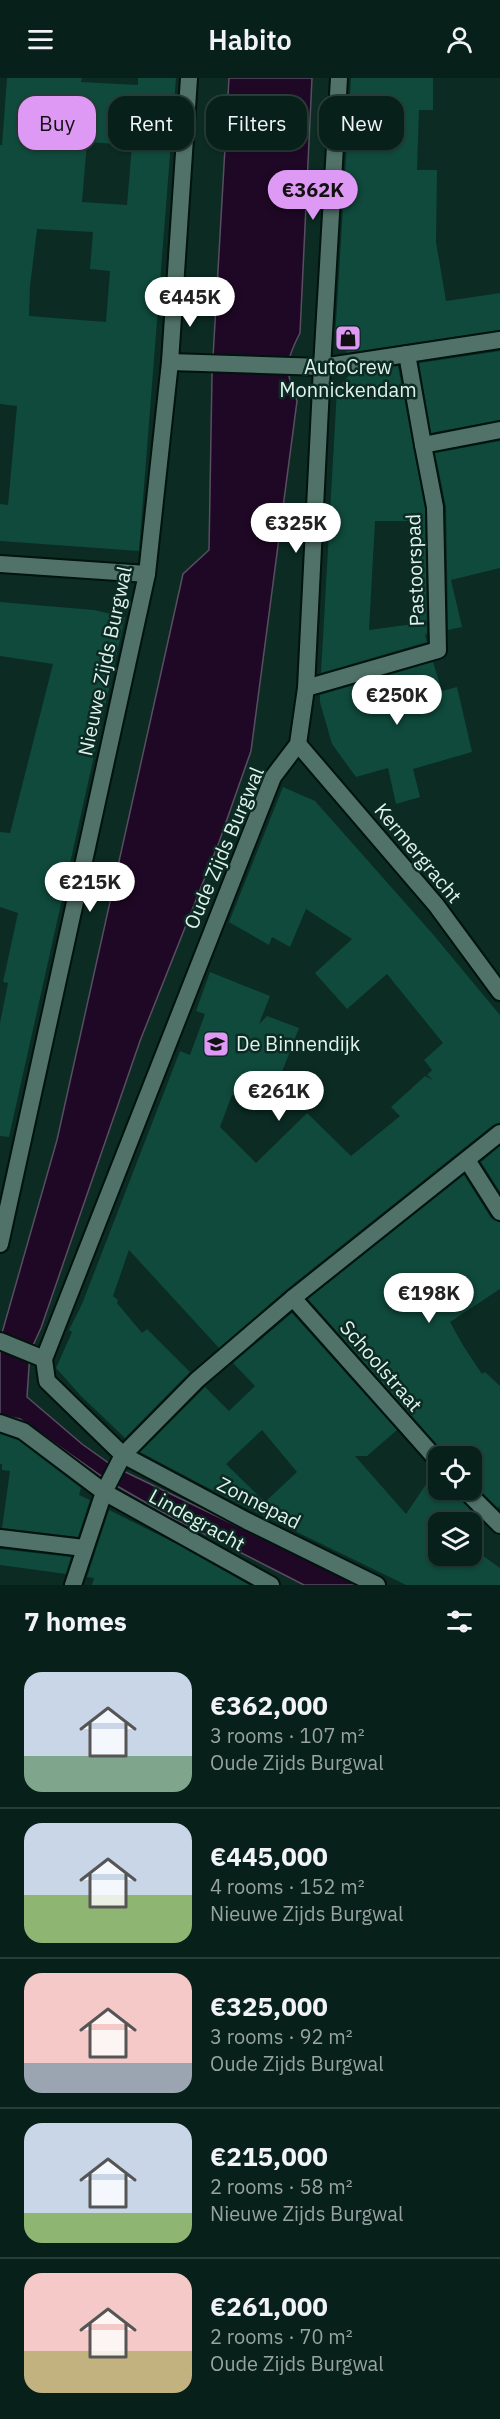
<!DOCTYPE html>
<meta charset="utf-8">
<style>
body{margin:0;font-family:"IBM Plex Sans",sans-serif;background:#112823;color:#f1f3f6;height:100vh;display:flex;flex-direction:column;font-size:22px;white-space:nowrap}
*{box-sizing:border-box;margin:0}
p{font-size:20px;color:#98a3a2}
.icon{flex:none;width:33px;height:33px;fill:none;stroke:currentColor;stroke-width:2;stroke-linecap:round;stroke-linejoin:round}
.map{position:relative;height:1507px;overflow:hidden}
.sheet{display:flex;flex-direction:column;background:#08201a;flex:1}
.sheet>*{flex:none}
.guide{position:absolute;left:18px;top:18px;width:465px;height:54px;display:flex;gap:12px}
.buttons{position:absolute;left:428px;top:1368px;display:grid;gap:12px}
.buttons a{display:grid;place-items:center;width:54px;height:54px;border-radius:12px;background:#08201a;box-shadow:0 2px 4px #0004,0 0 0 2px #293e39;font-size:30px}
.price{position:absolute;translate:-50% -51px;padding:0 14px;border-radius:21px;background:#fff;color:#222;font-size:20px;line-height:39px;filter:drop-shadow(0 2px 3px #0008)}
.price::after{content:'';position:absolute;left:50%;top:36px;width:18px;height:14px;margin-left:-9px;background:inherit;clip-path:polygon(0 0,100% 0,50% 100%)}
.price.current{background:#dd99f3;color:#111}
ul{padding:0;list-style:none}
li{display:flex;align-items:center;gap:18px;height:150px;padding:0 24px}
li+li{border-top:2px solid #293e39}
li span{display:grid;place-items:center;flex:none;width:168px;height:120px;border-radius:18px;color:#555}
li>.icon{margin-inline-start:auto}
span .icon{width:72px;height:72px;fill:#fffc;stroke-width:1}
li b{font-size:26px}
h2{display:flex;justify-content:space-between;align-items:center;height:72px;padding:0 24px;font-size:26px}
.pill{padding:0 21px;border-radius:18px;background:#08201a;box-shadow:0 2px 4px #0004,0 0 0 2px #293e39;font-size:21px;line-height:54px}
.pill.current{background:#dd99f3;color:#111}
header{display:flex;justify-content:space-between;align-items:center;height:78px;padding:0 24px;background:#08201a;font-size:27px;font-weight:600}
.map>svg:first-child{display:block}
.water{fill:#1f0825;stroke:#594e61;stroke-width:1.5}
.building{fill:#0f4a3c;fill-rule:evenodd}
.lines{fill:none;stroke-linecap:round;stroke-linejoin:round}
.pedestrian-casing{stroke:#00130d;stroke-width:20}
.minor-casing{stroke:#00130d;stroke-width:20}
.tertiary-casing{stroke:#00130d;stroke-width:20}
.pedestrian{stroke:#517268;stroke-width:16}
.minor{stroke:#517268;stroke-width:16}
.tertiary{stroke:#517268;stroke-width:16}
.labels{text-anchor:middle;stroke-width:5;stroke-linejoin:round;paint-order:stroke}
.poi-label{font-size:20px;fill:#e1f2ec;stroke:#0b2b23}
.street-label{font-size:20px;fill:#e1f2ec;stroke:#0b2b23}
</style>
<header><svg class="icon" aria-label="menu" viewBox="0 0 24 24"><path d="M4 6h16M4 12h16M4 18h16"/></svg>Habito<svg class="icon" aria-label="person" viewBox="0 0 24 24"><circle cx="12" cy="8" r="4"/><path d="M4 21q1-7 8-7t8 7"/></svg></header>
<div class="map">
<svg width="500" height="1507" viewBox="0 0 500 1507">
<rect width="100%" height="100%" fill="#0b2b23"/>
<path class="water" d="M229,0h83l-12,255c-16,31 -15,36 -3,68l-46,350 -32,91 -79,199 -99,287 -11,24 -3,45 55,47 31,22 246,119h-55l-133,-68 -61,-35 -90,-63 -20,-4v-75l57,-200 126,-566 26,-24 3,-175z"/>
<g class="building">
<path d="M7,0h75l-1,4 57,3v-7h38l-37,473 -139,-10v-37l8,1 9,-99 -17,-2v-259h2zM87,64l45,3 -5,60 -45,-3zM37,151l56,3 -3,37 20,2 -4,51 -77,-6 1,-30z"/>
<polygon points="351,0 433,0 433,32 419,32 417,92 437,92 436,164 446,223 500,215 500,252 347,275 335,260"/>
<polygon points="500,273 500,342 431,355 419,285"/>
<path d="M398,288l27,142 2,126 -2,1 2,7 -106,31 16,-284 14,-16zM375,443h43l-5,103 -44,6z"/>
<polygon points="500,363 500,490 451,502 462,549 448,552 446,429 435,375"/>
<polygon points="0,524 94,532 125,539 9,1059 0,1058 0,945 8,905 3,904 18,835 0,829 0,754 10,755 53,586 0,578"/>
<polygon points="433,584 442,613 457,609 472,674 413,691 420,719 396,726 388,690 356,699 332,666 320,624 320,617"/>
<polygon points="283,709 315,723 431,854 500,937 500,1045 493,1047 286,1212 219,1270 129,1172 113,1218 118,1222 117,1225 142,1255 147,1251 190,1294 125,1360 81,1318 56,1290 72,1254 69,1252 82,1226 180,973 190,977 205,936 196,933 210,894 270,918 259,946 267,938 299,950 268,1030 232,1017 220,1049 256,1085 307,1035 351,1078 400,1038 391,1029 425,998 433,1002 427,997 432,992 424,982 443,965 387,896 347,931 315,895 352,861 306,831 290,869 272,859 269,867 229,844"/>
<polygon points="500,1068 500,1114 481,1084"/>
<polygon points="464,1097 491,1140 500,1144 500,1211 450,1244 464,1269 482,1296 485,1294 500,1308 500,1428 498,1430 471,1404 471,1378 447,1378 308,1221"/>
<path d="M292,1235l105,117 -30,26h-12l51,58 29,-43h3v19h17l3,7 26,27 -13,16v-18h-33v34h33v-9l29,21v17h-94l-175,-85 -91,-48 65,-65 24,24 26,-25 -22,-23zM262,1352l35,42 -32,30 -39,-38z"/>
<polygon points="0,1356 18,1362 81,1410 79,1417 90,1422 78,1459 2,1450 10,1393 2,1392 2,1386 0,1386"/>
<polygon points="109,1432 175,1465 249,1507 92,1507 94,1500 87,1499"/>
<polygon points="0,1471 71,1479 66,1496 0,1487"/>
</g>
<g class="lines">
<defs>
<g id="pedestrian">
<polyline points="407,276 423,367 500,352"/>
<polyline points="0,1345 23,1353 104,1414"/>
</g>
<g id="minor">
<polyline points="339,0 322,289 306,610 298,666 273,699 44,1281 47,1303 123,1377 247,1443 377,1507"/>
<polyline points="170,284 322,289 500,262"/>
<polyline points="0,486 147,496"/>
<polyline points="306,610 438,572 435,429 423,367"/>
<polyline points="298,666 436,827 500,914"/>
<polyline points="467,1082 500,1134"/>
<polyline points="0,1166 147,496 170,284 189,0"/>
<polyline points="293,1220 438,1383"/>
<polyline points="0,1263 44,1281"/>
<polyline points="465,1412 500,1447"/>
<polyline points="104,1414 271,1507"/>
<polyline points="0,1460 84,1470"/>
</g>
<polyline id="tertiary" points="73,1507 104,1414 123,1377 197,1302 293,1220 500,1055"/>
</defs>
<use href="#pedestrian" class="pedestrian-casing"/>
<use href="#minor" class="minor-casing"/>
<use href="#tertiary" class="tertiary-casing"/>
<use href="#pedestrian" class="pedestrian"/>
<use href="#minor" class="minor"/>
<use href="#tertiary" class="tertiary"/>
</g>
<defs>
<symbol id="shop-square" viewBox="-11 -11 22 22"><rect x="-9" y="-9" width="18" height="18" rx="4" fill="#dd99f3" stroke="#0b2b23"/><path d="M-5-2.5h2.3a2.7 3.5 0 0 1 5.4 0H5L5.5 6h-11ZM-1.5-2.5h3a1.5 2.3 0 0 0-3 0Z" fill="#111"/></symbol>
<symbol id="school-square" viewBox="-11 -11 22 22"><rect x="-9" y="-9" width="18" height="18" rx="4" fill="#dd99f3" stroke="#0b2b23"/><path d="M0-5L7-2L0 1L-7-2ZM-4 1L0 2.5L4 1V4Q0 6-4 4Z" fill="#111"/></symbol>
</defs>
<g fill-rule="evenodd">
<use href="#shop-square" x="333" y="245" width="30" height="30"/>
<use href="#school-square" x="201" y="951" width="30" height="30"/>
</g>
<g class="labels">
<g class="poi-label">
<text x="348" y="296">AutoCrew<tspan x="348" dy="23">Monnickendam</tspan></text>
<text x="236" y="973" text-anchor="start">De Binnendijk</text>
</g>
<g class="street-label">
<text transform="translate(415 492) rotate(-92)" y="7">Pastoorspad</text>
<text transform="translate(105 583) rotate(-78)" y="7">Nieuwe Zijds Burgwal</text>
<text transform="translate(224 770) rotate(-67)" y="7">Oude Zijds Burgwal</text>
<text transform="translate(418 775) rotate(50)" y="7">Kermergracht</text>
<text transform="translate(381 1288) rotate(49)" y="7">Schoolstraat</text>
<text transform="translate(259 1425) rotate(27)" y="7">Zonnepad</text>
<text transform="translate(197 1442) rotate(29)" y="7">Lindegracht</text>
</g>
</g>
</svg>
<div class="buttons">
<a><svg class="icon" aria-label="locate" viewBox="0 0 24 24"><circle cx="12" cy="12" r="6"/><path d="M12 2v4M12 18v4M2 12h4M18 12h4"/></svg></a>
<a><svg class="icon" aria-label="layers" viewBox="0 0 24 24"><path d="M12 4l9 5-9 5-9-5zM3 14l9 5 9-5"/></svg></a>
</div>
<b class="price current" style="left:313px;top:143px">€362K</b>
<b class="price" style="left:190px;top:250px">€445K</b>
<b class="price" style="left:296px;top:476px">€325K</b>
<b class="price" style="left:397px;top:648px">€250K</b>
<b class="price" style="left:90px;top:835px">€215K</b>
<b class="price" style="left:279px;top:1044px">€261K</b>
<b class="price" style="left:429px;top:1246px">€198K</b>
<div class="guide">
<a class="pill current">Buy</a>
<a class="pill">Rent</a>
<a class="pill">Filters</a>
<a class="pill">New</a>
</div>
</div>
<section class="sheet">
<h2>7 homes<svg class="icon" aria-label="filters" viewBox="0 0 24 24"><path d="M4 7h16M4 17h16"/><circle cx="9" cy="7" r="2"/><circle cx="15" cy="17" r="2"/></svg></h2>
<ul>
<li><span style="background:linear-gradient(#c9d6e8 70%,#7fa58c 0)"><svg class="icon" aria-label="home" viewBox="0 0 24 24"><path d="M3 11l9-7 9 7M6 9v11h12V9"/></svg></span><div><b>€362,000</b><p>3 rooms · 107 m²</p><p>Oude Zijds Burgwal</p></div></li>
<li><span style="background:linear-gradient(#c9d6e8 60%,#8fb573 0)"><svg class="icon" aria-label="home" viewBox="0 0 24 24"><path d="M3 11l9-7 9 7M6 9v11h12V9"/></svg></span><div><b>€445,000</b><p>4 rooms · 152 m²</p><p>Nieuwe Zijds Burgwal</p></div></li>
<li><span style="background:linear-gradient(#f6c9c9 75%,#9aa5b1 0)"><svg class="icon" aria-label="home" viewBox="0 0 24 24"><path d="M3 11l9-7 9 7M6 9v11h12V9"/></svg></span><div><b>€325,000</b><p>3 rooms · 92 m²</p><p>Oude Zijds Burgwal</p></div></li>
<li><span style="background:linear-gradient(#c9d6e8 75%,#8fb573 0)"><svg class="icon" aria-label="home" viewBox="0 0 24 24"><path d="M3 11l9-7 9 7M6 9v11h12V9"/></svg></span><div><b>€215,000</b><p>2 rooms · 58 m²</p><p>Nieuwe Zijds Burgwal</p></div></li>
<li><span style="background:linear-gradient(#f6c9c9 65%,#c2b280 0)"><svg class="icon" aria-label="home" viewBox="0 0 24 24"><path d="M3 11l9-7 9 7M6 9v11h12V9"/></svg></span><div><b>€261,000</b><p>2 rooms · 70 m²</p><p>Oude Zijds Burgwal</p></div></li>
</ul>
</section>
